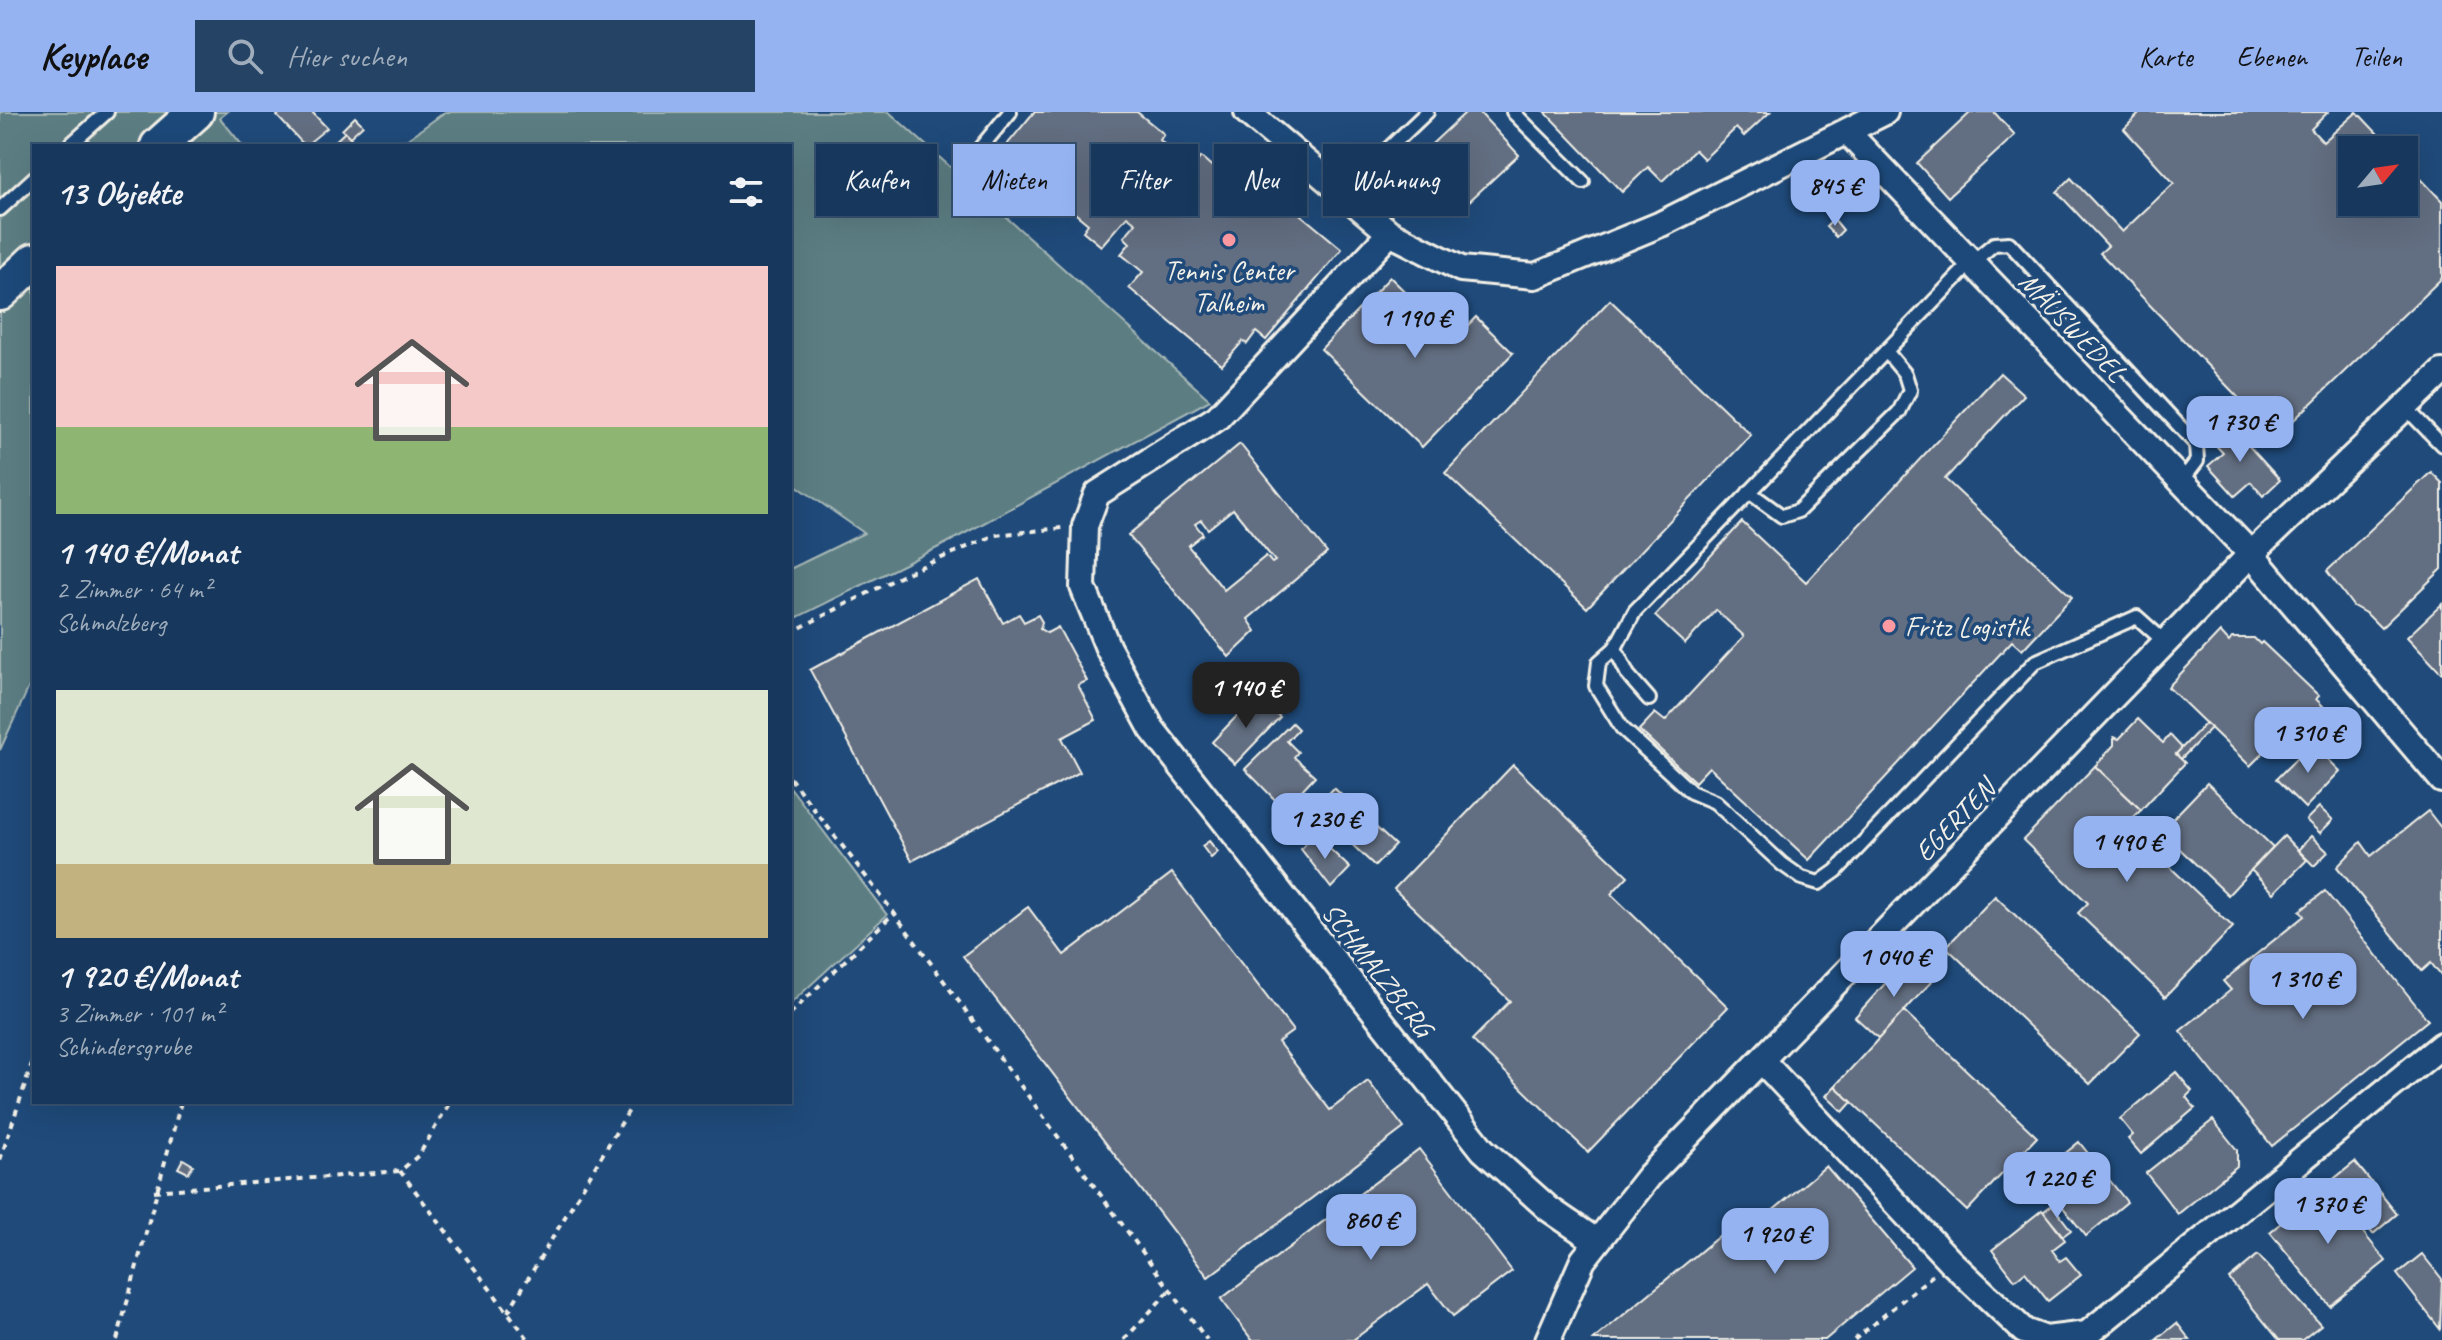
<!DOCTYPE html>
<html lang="de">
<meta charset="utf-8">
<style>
body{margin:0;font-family:Caveat,sans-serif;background:#244365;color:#f1f3f6;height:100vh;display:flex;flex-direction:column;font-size:30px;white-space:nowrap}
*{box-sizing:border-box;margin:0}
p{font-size:26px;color:#9eacbb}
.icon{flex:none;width:44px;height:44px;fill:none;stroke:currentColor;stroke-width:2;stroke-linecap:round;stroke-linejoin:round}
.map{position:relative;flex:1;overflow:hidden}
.sheet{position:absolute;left:32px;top:32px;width:760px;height:960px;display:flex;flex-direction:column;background:#17385c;border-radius:0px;box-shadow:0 8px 32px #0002,0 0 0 2px #365272}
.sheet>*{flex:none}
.banner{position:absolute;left:816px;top:32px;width:760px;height:72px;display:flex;gap:16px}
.needle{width:52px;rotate:61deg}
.buttons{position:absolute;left:2338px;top:24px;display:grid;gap:16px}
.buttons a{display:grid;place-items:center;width:80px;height:80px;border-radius:0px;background:#17385c;box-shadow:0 8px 32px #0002,0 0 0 2px #365272;font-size:40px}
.price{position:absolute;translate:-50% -68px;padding:0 18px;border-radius:16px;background:#95b2f1;color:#111;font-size:26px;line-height:52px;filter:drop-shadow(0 2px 4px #0008)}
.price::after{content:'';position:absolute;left:50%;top:48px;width:24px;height:18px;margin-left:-12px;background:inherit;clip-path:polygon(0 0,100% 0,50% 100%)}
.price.current{background:#222;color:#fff}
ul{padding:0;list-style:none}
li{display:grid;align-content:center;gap:16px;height:424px;padding:0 24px}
li span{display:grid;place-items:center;height:248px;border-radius:0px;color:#555}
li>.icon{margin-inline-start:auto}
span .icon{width:144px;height:144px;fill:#fffc;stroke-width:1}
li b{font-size:34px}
h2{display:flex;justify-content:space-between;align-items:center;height:96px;padding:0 24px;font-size:34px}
.tag{padding:0 28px;border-radius:0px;background:#17385c;box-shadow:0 8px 32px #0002,0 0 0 2px #365272;font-size:28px;line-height:72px}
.tag.current{background:#95b2f1;color:#111}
header{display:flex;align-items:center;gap:48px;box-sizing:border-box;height:112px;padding:0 40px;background:#95b2f1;color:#111}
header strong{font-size:38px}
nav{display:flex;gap:44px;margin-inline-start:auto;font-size:28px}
.search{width:560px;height:72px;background:#244365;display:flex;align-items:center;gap:20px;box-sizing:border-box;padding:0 28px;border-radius:0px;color:#9eacbb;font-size:30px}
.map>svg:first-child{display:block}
.green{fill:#5c7e83;stroke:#a8b8b6;stroke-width:2}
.building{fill:#626e81;stroke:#f4f1e8;stroke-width:2;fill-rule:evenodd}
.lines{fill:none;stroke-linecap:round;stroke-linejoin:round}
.lane-casing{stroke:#f4f1e8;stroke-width:18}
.street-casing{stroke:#f4f1e8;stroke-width:30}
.secondary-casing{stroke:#f4f1e8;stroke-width:40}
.path{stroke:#f4f1e8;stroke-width:4;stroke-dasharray:6 6;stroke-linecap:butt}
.lane{stroke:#1f4a7a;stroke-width:12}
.street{stroke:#1f4a7a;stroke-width:24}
.secondary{stroke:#1f4a7a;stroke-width:34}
.poi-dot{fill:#ff9aa2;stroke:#1f4a7a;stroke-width:3}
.labels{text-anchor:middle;stroke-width:7;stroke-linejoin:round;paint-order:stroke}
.poi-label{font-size:28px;fill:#f4f1e8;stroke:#1f4a7a}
.street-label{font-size:28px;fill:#f4f1e8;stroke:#1f4a7a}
</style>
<header>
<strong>Keyplace</strong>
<div class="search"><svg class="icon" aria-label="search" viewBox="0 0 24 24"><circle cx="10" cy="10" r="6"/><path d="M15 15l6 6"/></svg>Hier suchen</div>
<nav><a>Karte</a><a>Ebenen</a><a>Teilen</a></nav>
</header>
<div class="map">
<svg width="2442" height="1228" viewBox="0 0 2442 1228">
<rect width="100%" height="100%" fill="#1f4a7a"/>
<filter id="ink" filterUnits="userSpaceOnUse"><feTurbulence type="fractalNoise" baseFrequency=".0125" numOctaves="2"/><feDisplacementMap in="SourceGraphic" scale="16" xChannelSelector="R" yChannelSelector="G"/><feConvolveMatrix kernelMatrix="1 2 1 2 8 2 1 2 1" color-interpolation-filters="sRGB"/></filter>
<g filter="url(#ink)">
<g class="green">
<polygon points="0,0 227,0 220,6 243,34 34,34 34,564 0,638"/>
<polygon points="445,0 889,0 1210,288 947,431 790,509 790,457 864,421 790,369 790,34 398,34"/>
<polygon points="790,675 887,803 790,892"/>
</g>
<g class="building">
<polygon points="281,0 312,0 327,16 305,34 277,4"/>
<polygon points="1034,0 1137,0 1164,22 1160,28 1190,59 1201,45 1223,64 1236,49 1342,137 1266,228 1256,220 1247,232 1243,229 1222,253 1129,176 1143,160 1121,142 1130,131 1124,125 1136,111 1127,104 1101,134 1083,119 1088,112 1001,40"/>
<polygon points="1466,0 1479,0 1519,43 1465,93 1419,44"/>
<polygon points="1545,0 1770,0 1744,24 1736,16 1704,47 1695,38 1662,69 1648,55 1622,80"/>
<polygon points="1971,0 1994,0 2015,23 1948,85 1917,51"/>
<polygon points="2141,0 2328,0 2311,17 2323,30 2357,0 2393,38 2352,38 2352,90 2404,90 2404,49 2442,89 2442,166 2276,325 2100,141 2108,134 2057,80 2071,66 2122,120 2174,71 2124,17"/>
<polygon points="355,5 363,13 350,25 342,18"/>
<polygon points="345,20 358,34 330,34"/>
<polygon points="1834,107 1843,118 1836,125 1826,115"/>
<polygon points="1390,165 1438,212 1450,200 1466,215 1476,205 1513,241 1422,335 1321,237"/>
<polygon points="1610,188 1751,323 1587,496 1445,361"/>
<polygon points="2000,261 2024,283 1945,367 2072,485 2022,538 2012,529 1809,748 1709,655 1695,670 1639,618 1655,601 1665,609 1744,524 1716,498 1685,532 1655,504 1742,410 1806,470"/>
<polygon points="2227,310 2280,368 2263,384 2251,370 2235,384 2208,354 2223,341 2209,326"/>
<path d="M1240,332l87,109 -79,66 8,12 -27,26 -101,-122zM1233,397l42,52 -3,2 -6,-7 -42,34 -36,-44 15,-12 -8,-10 6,-4 7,9z"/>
<polygon points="2431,360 2442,371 2442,457 2381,516 2367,502 2353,494 2327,459"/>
<polygon points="979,467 1003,511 1019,502 1024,510 1038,503 1042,510 1040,517 1047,521 1058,515 1087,569 1078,573 1096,608 1062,626 1080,660 912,749 810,558"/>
<polygon points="2442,492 2442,560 2441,561 2407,525"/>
<polygon points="2220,520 2229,530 2232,526 2254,526 2260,532 2262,530 2319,584 2316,587 2323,594 2309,609 2302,602 2250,654 2168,575"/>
<polygon points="1257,583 1280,605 1235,652 1212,630"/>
<polygon points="2138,607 2163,631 2170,623 2182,636 2176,642 2185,651 2141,698 2095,654 2114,633 2114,625 2119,627"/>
<polygon points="1292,611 1298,617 1287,629 1298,640 1294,645 1315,664 1284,697 1245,657"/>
<polygon points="2206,611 2211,616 2181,647 2176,642"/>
<polygon points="2312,631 2340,659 2305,696 2276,667"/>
<polygon points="1513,653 1628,764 1611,782 1728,895 1588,1040 1472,928 1510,889 1394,777"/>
<polygon points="2095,654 2141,698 2126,713 2233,815 2165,885 2078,801 2088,791 2023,728"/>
<polygon points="2207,671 2273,735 2228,783 2161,719"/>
<polygon points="1334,676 1395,733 1375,754 1314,697"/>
<polygon points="2319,695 2333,708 2320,721 2306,708"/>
<polygon points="2428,699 2442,717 2442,865 2431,851 2422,859 2337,755 2361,730 2371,744"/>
<polygon points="1314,722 1350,756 1331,776 1301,737"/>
<polygon points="2284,724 2307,748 2274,781 2251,758"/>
<polygon points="2311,724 2328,740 2314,754 2298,738"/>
<polygon points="1209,729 1218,740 1211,746 1202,734"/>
<polygon points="1172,761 1293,919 1278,930 1330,998 1368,969 1404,1016 1208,1165 963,844 1028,795 1064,843"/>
<polygon points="2325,779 2428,908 2272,1034 2180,919 2231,878 2223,869 2304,804 2300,799"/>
<polygon points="1995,784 2140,921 2090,972 1946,835"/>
<polygon points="1908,846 1932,869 1879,927 1855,905"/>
<polygon points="1904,899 2037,1025 1967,1099 1835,974"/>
<polygon points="2176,960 2192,979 2186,985 2195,996 2141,1042 2128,1027 2133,1023 2120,1007"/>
<polygon points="1835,974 1852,990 1843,1000 1826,984"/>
<polygon points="2213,1008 2237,1038 2237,1054 2178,1102 2146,1061"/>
<polygon points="2079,1030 2127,1090 2086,1124 2038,1064"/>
<polygon points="1419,1037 1512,1159 1453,1204 1428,1172 1353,1228 1252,1228 1221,1187"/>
<polygon points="183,1047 193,1053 188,1061 178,1056"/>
<polygon points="2355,1050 2397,1102 2373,1122 2330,1070"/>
<polygon points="1826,1054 1912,1155 1825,1228 1593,1228 1724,1120 1734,1131"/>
<polygon points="2326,1074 2386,1149 2330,1194 2270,1120"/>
<polygon points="2052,1093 2071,1118 2063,1124 2043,1100"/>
<polygon points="2042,1098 2065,1128 2052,1138 2060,1149 2066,1145 2081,1163 2048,1189 2025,1160 2015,1168 1992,1138"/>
<polygon points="2422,1142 2442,1167 2440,1217 2397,1162"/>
<polygon points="2258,1143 2321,1213 2302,1228 2279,1228 2229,1167"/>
<polygon points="2177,1211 2190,1228 2156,1228"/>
</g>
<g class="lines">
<defs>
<g id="lane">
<polyline points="1513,0 1583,70"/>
<polyline points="69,34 107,0"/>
<polyline points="972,46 1010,0"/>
<polyline points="1342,81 1427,0"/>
<polyline points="0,97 34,66"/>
<polyline points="2406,296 2442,333"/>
<polyline points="1749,380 1782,404 1798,399 1899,300 1910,278 1905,262 1886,239"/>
<polyline points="1615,536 1599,550 1596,574 1622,616 1691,680 1715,690 1782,752 1802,766 1819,771 1836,759 2035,550 2137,505 2166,531"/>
<polyline points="1649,587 1628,563 1615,536 1635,499 1971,151 1994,132 2009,131 2196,332 2197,349 2181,370"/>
</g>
<g id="street">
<polyline points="1247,0 1390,121 1461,157 1535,164 1661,112 1885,0"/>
<polyline points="1847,20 2251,442 2442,668"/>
<polyline points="1390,121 1217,306 1097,382 1085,414 1083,475 1108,536 1152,617 1483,1038 1549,1097 1596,1129"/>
<polyline points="1763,950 1950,1149 2024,1219 2046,1227 2087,1222 2442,933"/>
<polyline points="1548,1228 1583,1148 1649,1064 2251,442 2442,260"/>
</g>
<g id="secondary">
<polyline points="158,34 196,0"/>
<polyline points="0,181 34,149"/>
</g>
</defs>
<use href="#lane" class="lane-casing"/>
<use href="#street" class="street-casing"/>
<use href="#secondary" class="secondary-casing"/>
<g class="path">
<polyline points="790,521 909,460 995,423 1062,416"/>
<polyline points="790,666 894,801 1207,1228"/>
<polyline points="790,902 894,801"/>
<polyline points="0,1048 34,946"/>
<polyline points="400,1059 529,1228"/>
<polyline points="154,1079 400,1059 419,1043 450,990"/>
<polyline points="508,1200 634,990"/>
<polyline points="117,1228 181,990"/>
<polyline points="1124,1228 1170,1178"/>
<polyline points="1854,1228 1933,1163"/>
</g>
<use href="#lane" class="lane"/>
<use href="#street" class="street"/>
<use href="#secondary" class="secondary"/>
</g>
</g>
<g class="poi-dot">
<circle cx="1229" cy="128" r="8"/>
<circle cx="1889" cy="514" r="8"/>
</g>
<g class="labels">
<g class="poi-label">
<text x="1229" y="168">Tennis Center<tspan x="1229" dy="32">Talheim</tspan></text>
<text x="1905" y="524" text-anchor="start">Fritz Logistik</text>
</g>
<g class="street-label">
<text transform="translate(2073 214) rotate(46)" y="10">MÄUSWEDEL</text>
<text transform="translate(1954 708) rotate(-46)" y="10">EGERTEN</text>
<text transform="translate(1378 857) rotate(52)" y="10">SCHMALZBERG</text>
</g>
</g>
</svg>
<div class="buttons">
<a><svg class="needle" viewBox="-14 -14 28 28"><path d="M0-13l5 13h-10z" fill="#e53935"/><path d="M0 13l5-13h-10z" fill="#9eacbb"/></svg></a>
</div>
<b class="price" style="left:1835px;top:116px">845 €</b>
<b class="price" style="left:1415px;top:248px">1 190 €</b>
<b class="price" style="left:2240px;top:352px">1 730 €</b>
<b class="price current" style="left:1246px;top:618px">1 140 €</b>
<b class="price" style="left:2308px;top:663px">1 310 €</b>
<b class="price" style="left:1325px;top:749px">1 230 €</b>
<b class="price" style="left:2127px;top:772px">1 490 €</b>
<b class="price" style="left:1894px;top:887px">1 040 €</b>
<b class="price" style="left:2303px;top:909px">1 310 €</b>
<b class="price" style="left:2057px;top:1108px">1 220 €</b>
<b class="price" style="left:2328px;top:1134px">1 370 €</b>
<b class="price" style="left:1371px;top:1150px">860 €</b>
<b class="price" style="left:1775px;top:1164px">1 920 €</b>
<div class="banner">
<a class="tag">Kaufen</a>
<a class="tag current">Mieten</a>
<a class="tag">Filter</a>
<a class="tag">Neu</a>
<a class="tag">Wohnung</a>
</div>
<section class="sheet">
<h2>13 Objekte<svg class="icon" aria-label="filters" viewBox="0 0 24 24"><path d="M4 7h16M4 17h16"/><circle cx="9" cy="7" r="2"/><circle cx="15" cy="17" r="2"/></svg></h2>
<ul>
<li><span style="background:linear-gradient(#f6c9c9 65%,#8fb573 0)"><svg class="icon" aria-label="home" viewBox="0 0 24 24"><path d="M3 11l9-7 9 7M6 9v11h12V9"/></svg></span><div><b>1 140 €/Monat</b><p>2 Zimmer · 64 m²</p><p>Schmalzberg</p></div></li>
<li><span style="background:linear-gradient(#dfe7d0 70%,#c2b280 0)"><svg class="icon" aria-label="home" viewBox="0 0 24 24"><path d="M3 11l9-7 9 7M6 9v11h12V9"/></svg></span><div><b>1 920 €/Monat</b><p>3 Zimmer · 101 m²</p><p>Schindersgrube</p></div></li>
</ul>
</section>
</div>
